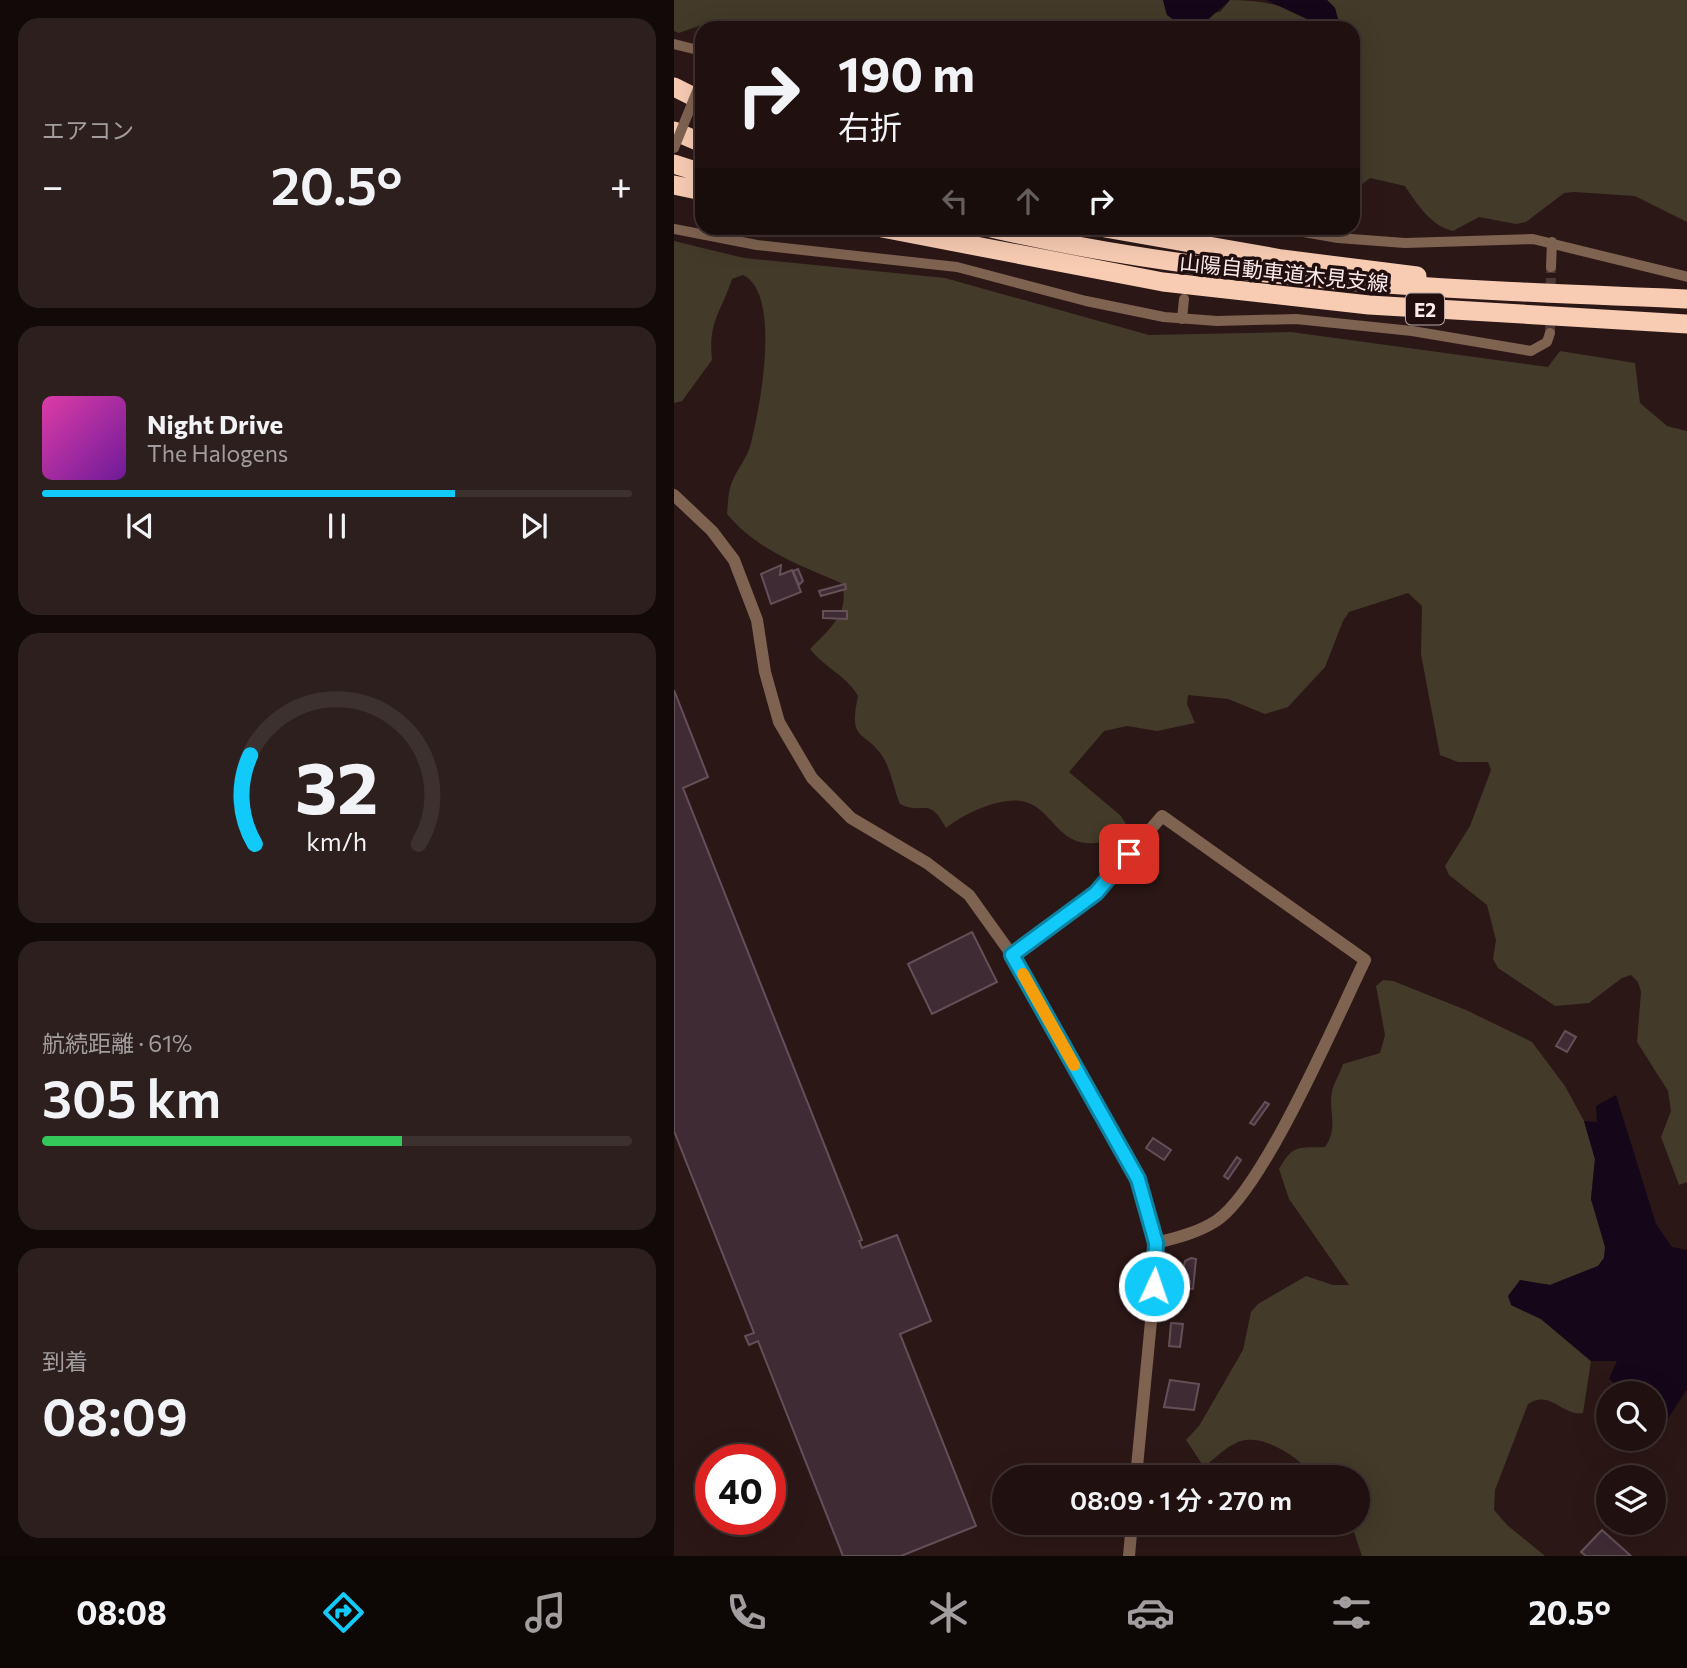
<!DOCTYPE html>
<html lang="ja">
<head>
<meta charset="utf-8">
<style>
	body { margin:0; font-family:Commissioner,"Noto Sans JP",sans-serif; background:#2d1f1e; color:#f1f3f6; height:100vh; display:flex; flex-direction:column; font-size:26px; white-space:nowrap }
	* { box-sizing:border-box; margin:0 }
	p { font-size:23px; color:#a29d9f }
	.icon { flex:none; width:38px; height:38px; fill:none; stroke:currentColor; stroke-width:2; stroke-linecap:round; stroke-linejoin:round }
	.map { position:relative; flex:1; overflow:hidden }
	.drawer { display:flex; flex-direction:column; gap:18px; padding:18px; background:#120909; width:674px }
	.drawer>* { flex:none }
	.hud { position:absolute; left:21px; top:21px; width:665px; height:214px; border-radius:21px; box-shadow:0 7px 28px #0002,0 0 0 2px #3d3130; background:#201110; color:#f1f3f6; overflow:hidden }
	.controls { position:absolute; left:922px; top:1381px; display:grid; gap:14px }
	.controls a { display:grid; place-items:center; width:70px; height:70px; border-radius:50%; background:#201110; box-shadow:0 7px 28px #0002,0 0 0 2px #3d3130; font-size:35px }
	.speed { position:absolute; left:21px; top:1444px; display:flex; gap:14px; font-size:35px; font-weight:700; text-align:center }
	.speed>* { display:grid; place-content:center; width:91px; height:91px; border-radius:50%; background:#201110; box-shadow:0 7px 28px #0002,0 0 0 2px #3d3130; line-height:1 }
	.speed .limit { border:10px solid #d22; background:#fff; color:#111 }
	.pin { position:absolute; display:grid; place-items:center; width:60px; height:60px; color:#fff; margin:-30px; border-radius:14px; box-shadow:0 4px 10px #0006 }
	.me { position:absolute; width:77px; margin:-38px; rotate:3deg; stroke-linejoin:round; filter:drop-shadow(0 0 5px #0008) }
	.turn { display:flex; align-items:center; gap:24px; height:147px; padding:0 28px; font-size:32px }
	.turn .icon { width:91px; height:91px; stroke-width:2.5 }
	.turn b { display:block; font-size:49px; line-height:60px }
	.lanes { display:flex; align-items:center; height:66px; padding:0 28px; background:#0003; justify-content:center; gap:35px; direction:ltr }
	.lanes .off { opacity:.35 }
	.big { font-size:52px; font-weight:600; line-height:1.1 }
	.drawer .tile { flex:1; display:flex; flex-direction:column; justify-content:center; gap:10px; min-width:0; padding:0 24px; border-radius:21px; background:#2d1f1e }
	.drawer .dial { align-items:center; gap:0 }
	.dial svg { height:182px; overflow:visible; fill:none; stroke:#3d3130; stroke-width:7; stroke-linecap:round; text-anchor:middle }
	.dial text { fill:#f1f3f6; stroke:none }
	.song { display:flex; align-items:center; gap:21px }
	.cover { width:84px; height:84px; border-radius:10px; background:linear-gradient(135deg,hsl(320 70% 55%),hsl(280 70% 35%)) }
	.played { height:7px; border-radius:4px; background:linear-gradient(90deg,#11cafa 70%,#3d3130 70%) }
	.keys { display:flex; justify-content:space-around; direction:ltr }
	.heat { display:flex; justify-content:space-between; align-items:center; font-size:38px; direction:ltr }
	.charge { height:10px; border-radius:5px; background:linear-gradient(90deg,#34c759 61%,#3d3130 0) }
	.trip { position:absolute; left:318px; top:1465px; width:378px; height:70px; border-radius:35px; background:#201110; box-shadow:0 7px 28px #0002,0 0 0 2px #3d3130; font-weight:600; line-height:70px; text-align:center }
	.dock { display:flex; height:112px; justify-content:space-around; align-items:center; background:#0d0706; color:#a29d9f }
	.dock .icon { width:49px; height:49px }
	.dock .current { color:#11cafa }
	.dock b { font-size:32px; color:#f1f3f6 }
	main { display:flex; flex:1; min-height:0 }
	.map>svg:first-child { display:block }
	.green { fill:#433a29 }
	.water { fill:#150719 }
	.building { fill:#3f2b34; stroke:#654f59; stroke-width:2 }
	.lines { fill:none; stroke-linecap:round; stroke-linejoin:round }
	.minor-tunnel { stroke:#4a3736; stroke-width:10; stroke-dasharray:10 5; stroke-linecap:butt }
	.minor { stroke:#7f6351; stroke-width:10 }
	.tertiary { stroke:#7f6351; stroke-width:12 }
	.motorway { stroke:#f8ccb3; stroke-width:19 }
	.minor-bridge { stroke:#7f6351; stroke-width:10 }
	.route-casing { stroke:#0b83a2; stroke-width:18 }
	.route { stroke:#11cafa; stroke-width:12 }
	.slow { stroke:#f59e0b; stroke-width:12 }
	.labels { text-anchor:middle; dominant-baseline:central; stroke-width:7; stroke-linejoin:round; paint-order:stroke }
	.shield { fill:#210e0e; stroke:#b9a9a8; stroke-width:2 }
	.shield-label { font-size:19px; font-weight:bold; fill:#faebea }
	.street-label { font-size:21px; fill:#faebea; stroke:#210e0e }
</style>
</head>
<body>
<main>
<section class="drawer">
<div class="tile"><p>エアコン</p>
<div class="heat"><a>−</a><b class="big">20.5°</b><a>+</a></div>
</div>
<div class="tile">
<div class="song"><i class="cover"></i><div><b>Night Drive</b><p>The Halogens</p></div></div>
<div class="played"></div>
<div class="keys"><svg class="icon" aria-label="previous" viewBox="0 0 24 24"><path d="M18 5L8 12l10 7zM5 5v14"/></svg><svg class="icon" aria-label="pause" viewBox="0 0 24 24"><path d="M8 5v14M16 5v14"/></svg><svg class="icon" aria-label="next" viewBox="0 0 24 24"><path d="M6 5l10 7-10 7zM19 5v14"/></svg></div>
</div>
<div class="tile dial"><svg viewBox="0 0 100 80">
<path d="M14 69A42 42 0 1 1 86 69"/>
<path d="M14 69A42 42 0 0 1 12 30" stroke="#11cafa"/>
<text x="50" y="56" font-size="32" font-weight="700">32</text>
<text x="50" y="72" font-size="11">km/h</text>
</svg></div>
<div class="tile"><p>航続距離 · 61%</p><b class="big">305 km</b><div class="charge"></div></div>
<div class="tile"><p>到着</p><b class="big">08:09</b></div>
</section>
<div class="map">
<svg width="1014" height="1556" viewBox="0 0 1014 1556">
	<rect width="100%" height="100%" fill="#2b1716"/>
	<path class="green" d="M0,0h489l4,15 53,-3 10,-12c32,0 63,5 89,28h-569l-43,-5 -28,10 -5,-2z
		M653,0h360v222l-52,-26 -61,-4 -10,1 -38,29 -10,2 -37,-7 -26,14c-22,-5 -36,-27 -48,-45l-35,-8 -17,13v-163h-14l-4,-20z
		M0,241l70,17 201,20 204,57 142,-3 257,35 12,-16 75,12 5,40 27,23 20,5v751l-8,3 -18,-48 10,-26 -3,-20 -31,-49 4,-50 -3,-10 -7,-7 -9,3 -33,25 -34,3 -57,-38 -5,-9 3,-19 -9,-35 -38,-30 -4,-9 25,-40 21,-56 -3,-8h-30l-18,-7 -19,-101 1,-48 -14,-13 -59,19 -6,9 -18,46 -37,40 -23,7 -37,-15 -40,-4 -1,9 8,19 -38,8 -30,-5 -23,5 -35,41 52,44 5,8c-7,17 -35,24 -52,16 -21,-10 -28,-34 -52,-39 -23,-4 -59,13 -76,27 -18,-33 -21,-12 -46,-24 -6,-14 -9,-34 -17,-47 -19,-29 -35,-13 -25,-61 -10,-19 -34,-29 -48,-47 18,-18 42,-38 31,-66 -42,-18 -84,-33 -114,-69 1,-10 1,-23 5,-32 5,-13 16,-25 19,-39 9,-35 31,-150 -8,-168l-11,4c-11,34 -24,42 -20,81l-30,41 -8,2z
		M709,980l10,1 73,29 66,32 33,44 19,35 11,38 -4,40 15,48 -2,11 -6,8 -48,19 -30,-5 -9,25 30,14 50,42 -8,52c-21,3 -33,-24 -55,-9l-33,86 -1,20 13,15 38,31h-183l-11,-33 7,-1v-45h-43c-14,-17 -44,-39 -68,-37 -16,1 -31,18 -43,27l-18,-27 13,-14 44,-76 8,-38 7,-8 48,-28 27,9h16l-60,-86 -10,-30c14,-25 19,-21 46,-22 14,-19 3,-35 7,-56 2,-8 8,-18 11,-27l37,-11 5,-18 -9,-49z"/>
	<path class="water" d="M489,0h67l-27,24 -20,3 -16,-12z
		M592,0h61l8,8 5,18 -21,2 -8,-7z
		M942,1095l40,129 16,23 15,3v139l-23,36 -10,-8v-24h-28l-17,-14 8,-18h-26l-50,-42 -30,-14 -3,-9 12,-16 30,5 48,-19 6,-8 1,-11 -14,-48 4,-40 -11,-38 13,1 -1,-16z"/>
	<path class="building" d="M107,565l-1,10 12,-5 9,22 -30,12 -10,-30z
		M124,569l5,12 -4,4 -6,-14z
		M171,584l1,5 -25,7 -2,-5z
		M149,611h24v8l-24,-1z
		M0,690l34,87 -25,11 179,452 -3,1 3,7 35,-13 34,86 -31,13 76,192 -75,30h-58l-85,-215 -9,4 -4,-9 9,-3 -80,-202z
		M298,932l25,50 -65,32 -24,-50z
		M891,1031l11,6 -9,15 -11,-6z
		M591,1102l4,2 -15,21 -4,-2z
		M479,1138l18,12 -7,10 -18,-12z
		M563,1157l4,3 -13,19 -4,-3z
		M517,1258l5,1 -3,30 -14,-1 6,-27z
		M497,1323l12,1 -3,23 -11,-1z
		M496,1380l29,4 -5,26 -30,-3z
		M928,1530l29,26h-45l-5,-4z"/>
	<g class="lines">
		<path class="minor-tunnel" d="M512,289l9,-61
			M876,333l1,-66"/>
		<path class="minor" d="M0,44l28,7
			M607,228l57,10 67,5 128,-4 155,38
			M0,229l83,16 200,22 129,34 78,16 53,4 79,-2 116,12 119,20 16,-9 3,-9
			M877,267l1,-25
			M508,319l2,-20"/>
		<path class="tertiary" d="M0,495l38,36 22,29 23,60 8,52 14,50 33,56 39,40 76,45 42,32 43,60 126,224 19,80 -21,218
			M338,955l84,-62 66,-77 203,144c-28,57 -102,231 -149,261 -19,12 -40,17 -60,22
			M455,1556l3,-34"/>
		<path class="motorway" d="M0,87l28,14
			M0,131l28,12
			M0,164l28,9
			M0,185l28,6
			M208,228l281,54 206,23 319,19
			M317,228c228,53 464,62 697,71
			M431,228l177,31 135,17"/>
		<path class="minor-bridge" d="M0,148l28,-69"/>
	</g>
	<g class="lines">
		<g class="route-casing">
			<path id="route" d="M455,854l-33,39 -84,62 126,224 18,64 -2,43"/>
		</g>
		<use href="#route" class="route"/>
		<path class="slow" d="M349,974l51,91"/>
	</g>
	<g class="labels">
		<rect class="shield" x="732" y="293.5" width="38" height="31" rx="5"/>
		<g class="shield-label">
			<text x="751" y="309">E2</text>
		</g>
		<g class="street-label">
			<text transform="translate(610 272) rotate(6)">山陽自動車道木見支線</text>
		</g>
	</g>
</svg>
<div class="controls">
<a><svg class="icon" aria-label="search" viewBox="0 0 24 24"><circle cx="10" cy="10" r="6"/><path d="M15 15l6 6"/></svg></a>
<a><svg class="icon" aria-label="layers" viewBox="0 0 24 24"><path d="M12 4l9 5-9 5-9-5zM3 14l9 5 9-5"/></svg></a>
</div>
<div class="speed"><div class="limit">40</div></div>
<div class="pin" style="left:455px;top:854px;background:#d93025"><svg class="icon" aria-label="arrive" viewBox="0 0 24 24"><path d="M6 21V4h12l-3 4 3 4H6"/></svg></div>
<svg class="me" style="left:480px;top:1286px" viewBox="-20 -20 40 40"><circle r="17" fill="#11cafa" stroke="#fff" stroke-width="3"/><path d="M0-11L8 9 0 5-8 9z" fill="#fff"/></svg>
<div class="trip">08:09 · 1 分 · 270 m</div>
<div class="hud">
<div class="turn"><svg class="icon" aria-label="right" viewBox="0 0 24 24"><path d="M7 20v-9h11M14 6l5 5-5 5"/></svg><div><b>190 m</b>右折</div></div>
<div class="lanes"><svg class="icon off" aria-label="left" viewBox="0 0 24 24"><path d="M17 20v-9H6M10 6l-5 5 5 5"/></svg><svg class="icon off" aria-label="ahead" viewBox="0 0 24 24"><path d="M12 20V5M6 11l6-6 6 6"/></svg><svg class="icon" aria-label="right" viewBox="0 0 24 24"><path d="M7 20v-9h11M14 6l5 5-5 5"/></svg></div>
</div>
</div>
</main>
<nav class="dock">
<b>08:08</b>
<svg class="icon current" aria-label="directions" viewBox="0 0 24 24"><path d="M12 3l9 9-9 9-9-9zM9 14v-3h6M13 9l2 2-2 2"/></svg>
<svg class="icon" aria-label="music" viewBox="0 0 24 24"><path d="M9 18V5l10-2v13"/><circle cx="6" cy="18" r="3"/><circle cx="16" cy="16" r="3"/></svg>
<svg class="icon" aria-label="phone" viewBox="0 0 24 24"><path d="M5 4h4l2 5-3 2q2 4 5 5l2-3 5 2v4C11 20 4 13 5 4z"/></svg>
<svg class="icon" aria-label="climate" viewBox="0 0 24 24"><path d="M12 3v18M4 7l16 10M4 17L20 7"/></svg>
<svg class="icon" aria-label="car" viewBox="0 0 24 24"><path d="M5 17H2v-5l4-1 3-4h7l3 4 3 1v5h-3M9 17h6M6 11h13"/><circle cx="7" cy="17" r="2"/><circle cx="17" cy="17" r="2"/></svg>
<svg class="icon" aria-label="filters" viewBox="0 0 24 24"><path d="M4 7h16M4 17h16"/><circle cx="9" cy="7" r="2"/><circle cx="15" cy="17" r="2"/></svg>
<b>20.5°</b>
</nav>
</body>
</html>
